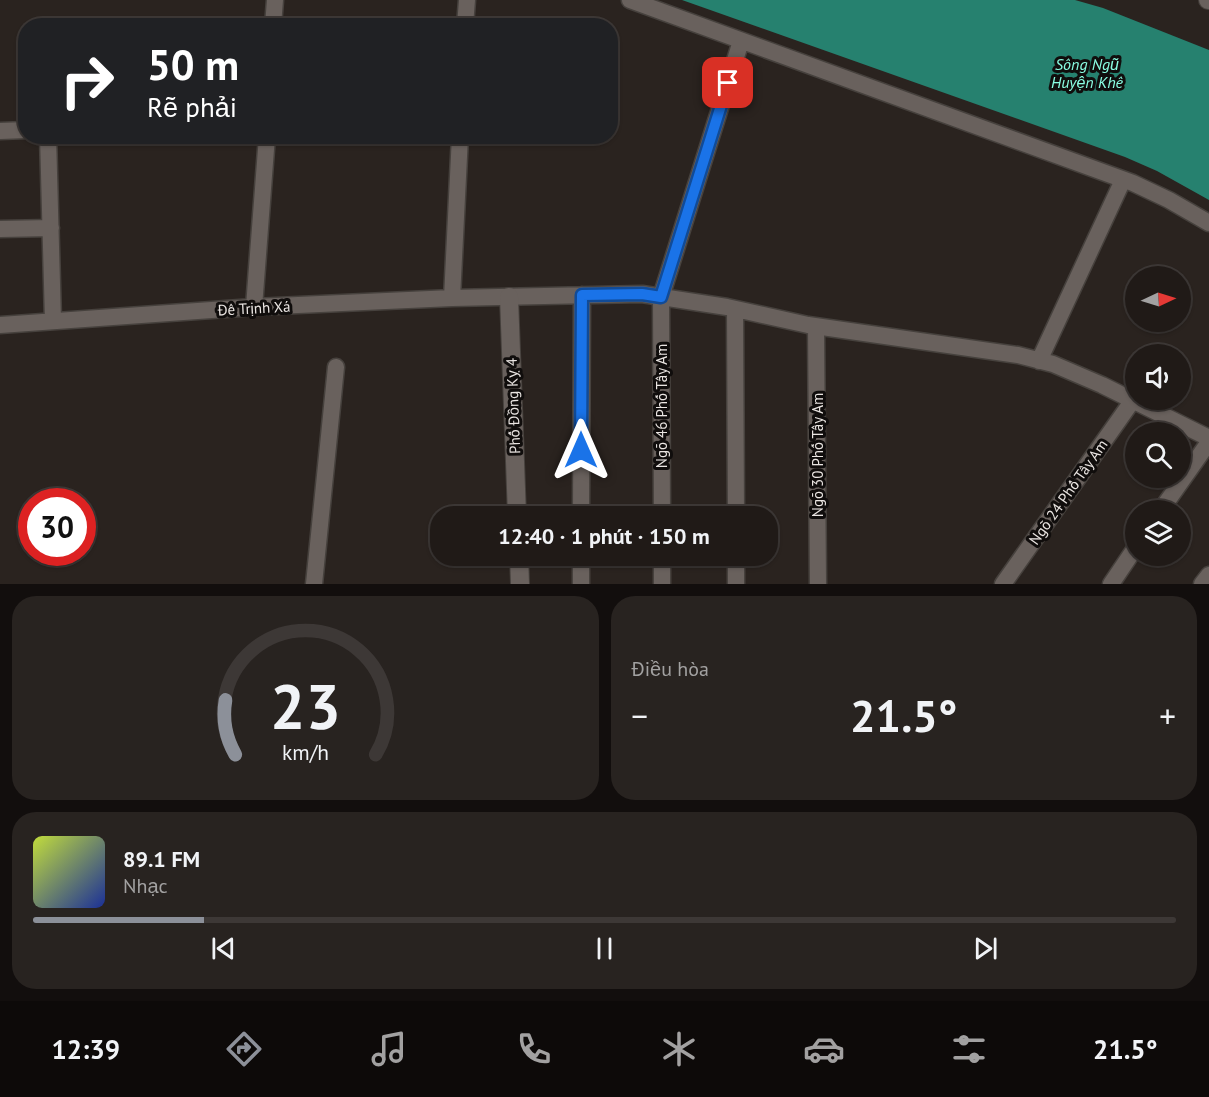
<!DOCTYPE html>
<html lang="vi">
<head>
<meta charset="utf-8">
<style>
	body { margin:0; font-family:"PT Sans",sans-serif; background:#282320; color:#f1f3f6; height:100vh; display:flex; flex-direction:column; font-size:22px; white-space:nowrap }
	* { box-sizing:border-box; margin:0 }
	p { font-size:20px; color:#a2a1a1 }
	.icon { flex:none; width:33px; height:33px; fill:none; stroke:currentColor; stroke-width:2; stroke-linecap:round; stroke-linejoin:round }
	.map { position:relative; height:584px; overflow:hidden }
	.panel { display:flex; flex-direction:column; gap:12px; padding:12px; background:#120e0d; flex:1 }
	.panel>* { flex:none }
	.guide { position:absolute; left:18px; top:18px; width:600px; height:126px; border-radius:24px; box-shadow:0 2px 4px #0004,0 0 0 2px #3d3836; background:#202124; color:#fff; overflow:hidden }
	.needle { width:39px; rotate:86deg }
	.fabs { position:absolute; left:1125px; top:266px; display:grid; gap:12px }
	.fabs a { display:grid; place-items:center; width:66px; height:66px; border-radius:50%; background:#201a17; box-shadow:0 2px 4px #0004,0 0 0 2px #3d3836; font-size:30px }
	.speed { position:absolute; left:18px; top:488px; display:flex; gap:12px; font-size:30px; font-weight:700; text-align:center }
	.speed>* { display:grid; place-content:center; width:78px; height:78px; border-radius:50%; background:#201a17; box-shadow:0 2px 4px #0004,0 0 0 2px #3d3836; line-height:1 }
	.speed .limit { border:9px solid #d22; background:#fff; color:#111 }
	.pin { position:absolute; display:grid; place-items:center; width:51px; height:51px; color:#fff; margin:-26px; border-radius:12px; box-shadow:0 3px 9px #0006 }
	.me { position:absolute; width:66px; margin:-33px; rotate:0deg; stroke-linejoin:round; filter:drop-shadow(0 0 4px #0008) }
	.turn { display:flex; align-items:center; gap:21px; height:126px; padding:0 30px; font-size:27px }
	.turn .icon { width:78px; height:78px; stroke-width:2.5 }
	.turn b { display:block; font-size:42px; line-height:51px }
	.big { font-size:45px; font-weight:600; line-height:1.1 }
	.panel .card { flex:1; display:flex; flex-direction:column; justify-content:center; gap:9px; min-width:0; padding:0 21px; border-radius:24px; background:#282320 }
	.panel .dial { align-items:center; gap:0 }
	.dial svg { height:156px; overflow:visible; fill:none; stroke:#3d3836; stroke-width:7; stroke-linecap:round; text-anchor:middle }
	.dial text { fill:#f1f3f6; stroke:none }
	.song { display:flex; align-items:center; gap:18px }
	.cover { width:72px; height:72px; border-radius:9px; background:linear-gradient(135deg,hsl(70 70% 55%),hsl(230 70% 35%)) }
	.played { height:6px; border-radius:3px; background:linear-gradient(90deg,#8c9099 15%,#3d3836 15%) }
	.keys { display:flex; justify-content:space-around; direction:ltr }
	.heat { display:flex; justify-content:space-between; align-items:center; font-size:33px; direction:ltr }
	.panel .tiles { flex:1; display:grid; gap:12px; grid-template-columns:1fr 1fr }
	.card:last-child { grid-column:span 2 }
	.trip { position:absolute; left:430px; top:506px; width:348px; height:60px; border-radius:24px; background:#201a17; box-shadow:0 2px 4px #0004,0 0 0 2px #3d3836; font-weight:600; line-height:60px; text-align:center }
	.dock { display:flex; height:96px; justify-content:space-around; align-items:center; background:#0d0a09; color:#a2a1a1 }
	.dock .icon { width:42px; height:42px }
	.dock .on { color:#8c9099 }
	.dock b { font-size:27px; color:#f1f3f6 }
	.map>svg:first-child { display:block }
	.water { fill:#26816f }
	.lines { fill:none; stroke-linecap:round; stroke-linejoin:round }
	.street-casing { stroke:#46413d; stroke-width:19 }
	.secondary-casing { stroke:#46413d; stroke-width:20 }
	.street { stroke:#69615d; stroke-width:16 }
	.secondary { stroke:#69615d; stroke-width:18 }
	.route-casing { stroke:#114b97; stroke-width:15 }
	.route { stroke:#1a73e8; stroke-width:10 }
	.labels { text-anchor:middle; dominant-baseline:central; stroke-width:6; stroke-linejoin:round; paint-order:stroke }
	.street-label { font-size:15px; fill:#eae5e2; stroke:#100d0c }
	.water-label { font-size:16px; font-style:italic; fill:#8afde2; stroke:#100d0c }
</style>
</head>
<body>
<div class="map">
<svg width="1209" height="584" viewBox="0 0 1209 584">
	<rect width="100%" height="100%" fill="#2a231f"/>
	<path class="water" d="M682,0h393l28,8 106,42v150l-52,-29 -32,-14z"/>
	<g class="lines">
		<g class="street-casing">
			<path id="street" d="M630,0l503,183 36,17 40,23
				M273,26l2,-26
				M465,26l2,-26
				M0,131l26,-1
				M48,136l5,185
				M0,229l51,-1
				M452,298l8,-162
				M254,307l13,-171
				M735,309l1,207
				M0,325l254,-18 198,-9 190,-4 85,13 81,18 210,30 35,9 49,21 107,53
				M816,326l2,258
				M1039,361l84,-181
				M1161,510l48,-68
				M581,516l1,-221
				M662,516l-1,-219 80,-256
				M662,555v29
				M736,555v29
				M314,584l22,-217
				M581,584v-29
				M1003,584l130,-184
				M1111,584l25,-37
				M1202,584l7,-9"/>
		</g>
		<g class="secondary-casing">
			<path id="secondary" d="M1208,0h1
				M509,297l8,219
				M519,555l1,29"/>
		</g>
		<use href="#street" class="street"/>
		<use href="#secondary" class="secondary"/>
	</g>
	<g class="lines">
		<g class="route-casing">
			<path id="route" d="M581,450l1,-155 60,-1 19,3 67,-214"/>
		</g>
		<use href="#route" class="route"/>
	</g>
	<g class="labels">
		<g class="street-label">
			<text transform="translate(254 308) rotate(-3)">Đê Trịnh Xá</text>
			<text transform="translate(513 406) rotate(-92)">Phố Đồng Kỵ 4</text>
			<text transform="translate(661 406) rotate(-90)">Ngõ 46 Phố Tây Am</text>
			<text transform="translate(817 455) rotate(-90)">Ngõ 30 Phố Tây Am</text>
			<text transform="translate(1068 492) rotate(-55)">Ngõ 24 Phố Tây Am</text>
		</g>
		<g class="water-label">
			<text x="1087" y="64">Sông Ngũ<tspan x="1087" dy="18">Huyện Khê</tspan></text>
		</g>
	</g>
</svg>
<div class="fabs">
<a><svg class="needle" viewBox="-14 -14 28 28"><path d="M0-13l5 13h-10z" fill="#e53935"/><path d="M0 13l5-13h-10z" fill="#a2a1a1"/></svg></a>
<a><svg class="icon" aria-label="sound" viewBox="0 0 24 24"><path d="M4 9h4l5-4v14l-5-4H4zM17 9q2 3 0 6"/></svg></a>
<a><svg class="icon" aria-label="search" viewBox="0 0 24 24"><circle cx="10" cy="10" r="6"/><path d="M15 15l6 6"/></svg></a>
<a><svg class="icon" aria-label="layers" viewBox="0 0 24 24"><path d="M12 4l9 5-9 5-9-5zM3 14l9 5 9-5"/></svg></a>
</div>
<div class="speed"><div class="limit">30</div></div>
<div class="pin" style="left:728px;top:83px;background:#d93025"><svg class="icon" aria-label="arrive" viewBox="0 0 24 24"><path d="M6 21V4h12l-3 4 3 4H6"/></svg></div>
<svg class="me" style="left:581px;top:450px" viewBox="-20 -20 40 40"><path d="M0-17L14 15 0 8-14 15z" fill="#1a73e8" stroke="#fff" stroke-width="4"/></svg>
<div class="trip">12:40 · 1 phút · 150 m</div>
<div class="guide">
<div class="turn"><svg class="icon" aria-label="right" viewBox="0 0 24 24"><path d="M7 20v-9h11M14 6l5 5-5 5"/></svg><div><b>50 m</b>Rẽ phải</div></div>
</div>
</div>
<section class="panel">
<div class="tiles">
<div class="card dial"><svg viewBox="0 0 100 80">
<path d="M14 69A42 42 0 1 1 86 69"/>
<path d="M14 69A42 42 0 0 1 9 41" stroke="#8c9099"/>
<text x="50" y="56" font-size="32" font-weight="700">23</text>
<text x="50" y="72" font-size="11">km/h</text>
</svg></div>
<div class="card"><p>Điều hòa</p>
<div class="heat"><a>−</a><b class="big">21.5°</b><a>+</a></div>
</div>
<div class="card">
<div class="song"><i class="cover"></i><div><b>89.1 FM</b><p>Nhạc</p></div></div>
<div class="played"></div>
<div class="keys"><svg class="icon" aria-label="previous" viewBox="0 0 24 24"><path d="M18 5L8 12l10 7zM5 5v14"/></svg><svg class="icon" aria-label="pause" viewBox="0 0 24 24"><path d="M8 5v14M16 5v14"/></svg><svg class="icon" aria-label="next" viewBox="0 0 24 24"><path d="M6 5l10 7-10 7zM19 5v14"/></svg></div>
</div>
</div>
</section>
<nav class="dock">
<b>12:39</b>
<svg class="icon on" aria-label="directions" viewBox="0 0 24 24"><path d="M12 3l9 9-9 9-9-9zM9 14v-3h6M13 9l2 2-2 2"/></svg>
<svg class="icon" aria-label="music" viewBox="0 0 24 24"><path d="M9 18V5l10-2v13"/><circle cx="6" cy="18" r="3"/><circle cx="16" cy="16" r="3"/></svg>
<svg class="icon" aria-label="phone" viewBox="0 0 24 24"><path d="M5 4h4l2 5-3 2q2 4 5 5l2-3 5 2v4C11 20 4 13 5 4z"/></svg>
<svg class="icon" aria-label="climate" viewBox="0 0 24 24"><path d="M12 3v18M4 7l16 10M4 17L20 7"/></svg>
<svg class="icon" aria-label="car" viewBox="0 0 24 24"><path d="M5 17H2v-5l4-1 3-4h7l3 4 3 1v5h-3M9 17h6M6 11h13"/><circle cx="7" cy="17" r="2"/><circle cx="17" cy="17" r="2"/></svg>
<svg class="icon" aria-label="filters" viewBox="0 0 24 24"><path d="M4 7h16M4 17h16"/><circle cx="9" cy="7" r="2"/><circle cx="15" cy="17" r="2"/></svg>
<b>21.5°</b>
</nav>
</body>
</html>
